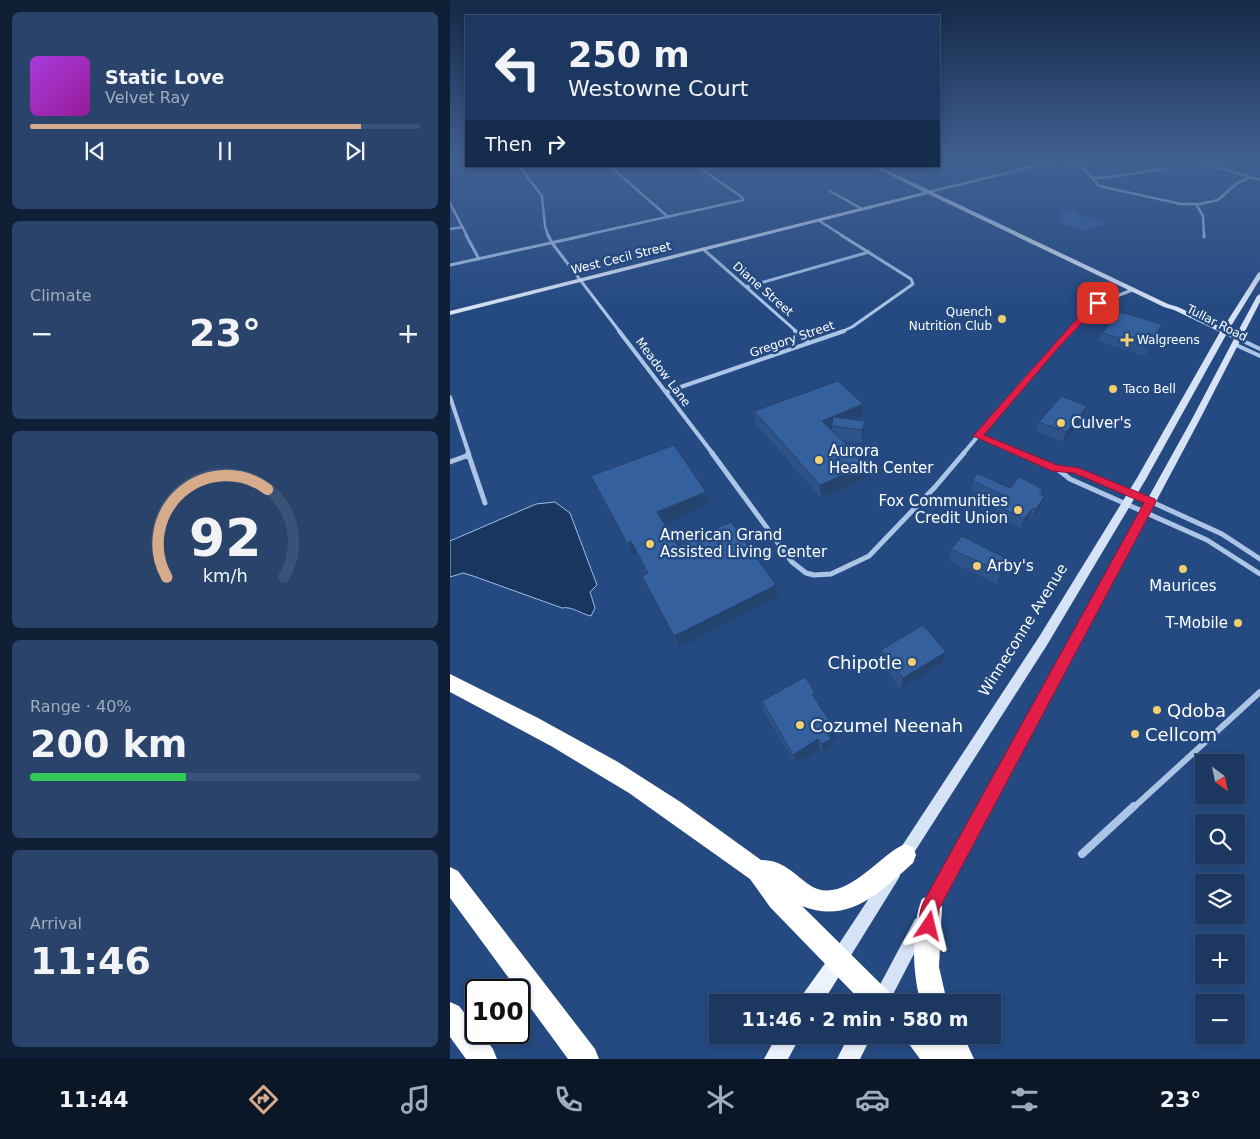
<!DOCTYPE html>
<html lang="en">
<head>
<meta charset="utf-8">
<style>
	body { margin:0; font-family:"DejaVu Sans",sans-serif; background:#29436a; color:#f1f3f6; height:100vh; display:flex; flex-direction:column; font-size:19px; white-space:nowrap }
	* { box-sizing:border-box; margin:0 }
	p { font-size:16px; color:#a0acbd }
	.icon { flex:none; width:28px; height:28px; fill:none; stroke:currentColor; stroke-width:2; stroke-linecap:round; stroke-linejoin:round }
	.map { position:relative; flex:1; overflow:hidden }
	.sheet { display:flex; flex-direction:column; gap:12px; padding:12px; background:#0f1f35; width:450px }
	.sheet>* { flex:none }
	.banner { position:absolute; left:15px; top:15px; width:475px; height:152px; border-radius:0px; box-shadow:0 2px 8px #0003,0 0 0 1px #3a5276; background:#1c3861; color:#f1f3f6; overflow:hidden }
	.needle { width:32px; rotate:147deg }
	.fabs { position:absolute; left:745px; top:754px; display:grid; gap:10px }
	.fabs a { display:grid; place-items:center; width:50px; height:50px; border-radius:0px; background:#1c3861; box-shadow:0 2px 8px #0003,0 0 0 1px #3a5276; font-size:25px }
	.speed { position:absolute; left:15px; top:979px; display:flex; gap:10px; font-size:25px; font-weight:700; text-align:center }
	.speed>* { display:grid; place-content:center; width:65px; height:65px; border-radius:50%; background:#1c3861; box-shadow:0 2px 8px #0003,0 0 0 1px #3a5276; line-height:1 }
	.speed .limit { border:2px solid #111; border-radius:8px; background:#fff; color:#111 }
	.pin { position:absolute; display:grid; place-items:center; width:42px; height:42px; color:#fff; margin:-21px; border-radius:10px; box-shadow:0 2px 8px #0006 }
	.me { position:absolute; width:55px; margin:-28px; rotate:10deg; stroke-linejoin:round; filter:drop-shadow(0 0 4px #0008) }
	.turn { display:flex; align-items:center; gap:18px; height:105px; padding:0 20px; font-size:22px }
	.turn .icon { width:65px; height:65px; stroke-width:2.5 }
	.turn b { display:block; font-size:35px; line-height:42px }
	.then { display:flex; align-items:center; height:48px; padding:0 20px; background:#0003; gap:10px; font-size:19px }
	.big { font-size:38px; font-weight:700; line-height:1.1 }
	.sheet .tile { flex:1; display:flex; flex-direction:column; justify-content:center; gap:8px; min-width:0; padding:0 18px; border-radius:8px; background:#29436a }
	.sheet .dial { align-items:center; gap:0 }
	.dial svg { height:130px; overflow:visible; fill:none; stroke:#3a5276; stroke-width:7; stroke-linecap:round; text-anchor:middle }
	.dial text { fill:#f1f3f6; stroke:none }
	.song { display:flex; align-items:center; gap:15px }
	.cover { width:60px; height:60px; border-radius:8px; background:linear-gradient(135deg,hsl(280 70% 55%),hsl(300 70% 35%)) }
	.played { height:5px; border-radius:2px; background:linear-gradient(90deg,#d6ab8b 85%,#3a5276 85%) }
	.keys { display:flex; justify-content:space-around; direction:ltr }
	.heat { display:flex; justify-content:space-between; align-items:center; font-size:28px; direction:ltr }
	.charge { height:8px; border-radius:4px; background:linear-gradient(90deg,#34c759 40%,#3a5276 0) }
	.trip { position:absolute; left:259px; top:994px; width:292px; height:50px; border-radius:0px; background:#1c3861; box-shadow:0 2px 8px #0003,0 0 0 1px #3a5276; font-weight:700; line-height:50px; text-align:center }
	.tab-bar { display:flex; height:80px; justify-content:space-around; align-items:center; background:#0b1627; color:#a0acbd }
	.tab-bar .icon { width:35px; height:35px }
	.tab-bar .selected { color:#d6ab8b }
	.tab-bar b { font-size:22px; color:#f1f3f6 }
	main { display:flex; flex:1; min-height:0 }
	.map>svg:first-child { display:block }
	.green { fill:#2f5b99 }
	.water { fill:#193661; stroke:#a0bfe7 }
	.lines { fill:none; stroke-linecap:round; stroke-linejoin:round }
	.street-far5 { stroke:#acc5e7; stroke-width:2.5 }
	.street-far4 { stroke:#acc5e7; stroke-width:3 }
	.street-far3 { stroke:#acc5e7; stroke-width:4 }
	.street-far2 { stroke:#acc5e7; stroke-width:5 }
	.street-far1 { stroke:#acc5e7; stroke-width:6 }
	.street { stroke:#acc5e7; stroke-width:8 }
	.secondary { fill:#d6e3f6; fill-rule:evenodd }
	.primary { fill:#edf3fd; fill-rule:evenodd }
	.highway { fill:#fff; fill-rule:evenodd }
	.wall { fill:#2e5388 }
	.shaded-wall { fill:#25436f }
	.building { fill:#35609e; stroke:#25436f }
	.route { fill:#e11d48; stroke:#92132f }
	.poi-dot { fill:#f1cf70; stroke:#254a81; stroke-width:2 }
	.labels { text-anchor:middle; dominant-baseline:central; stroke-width:5; stroke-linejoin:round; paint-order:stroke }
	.far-street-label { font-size:12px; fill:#fff; stroke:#254a81 }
	.far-poi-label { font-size:12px; fill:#fff; stroke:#254a81; text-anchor:start }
	.poi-label { font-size:15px; fill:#fff; stroke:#254a81; text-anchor:start }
	.street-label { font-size:15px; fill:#fff; stroke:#254a81 }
	.near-poi-label { font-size:18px; fill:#fff; stroke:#254a81; text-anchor:start }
</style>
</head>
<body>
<main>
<section class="sheet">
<div class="tile">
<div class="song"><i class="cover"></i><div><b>Static Love</b><p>Velvet Ray</p></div></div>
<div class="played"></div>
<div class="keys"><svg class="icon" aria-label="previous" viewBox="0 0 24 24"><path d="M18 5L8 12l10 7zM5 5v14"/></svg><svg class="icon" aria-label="pause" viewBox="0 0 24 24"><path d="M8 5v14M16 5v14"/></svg><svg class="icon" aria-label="next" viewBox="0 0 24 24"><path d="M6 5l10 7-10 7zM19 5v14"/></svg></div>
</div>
<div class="tile"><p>Climate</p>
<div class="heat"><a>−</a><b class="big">23°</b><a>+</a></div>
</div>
<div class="tile dial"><svg viewBox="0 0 100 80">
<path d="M14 69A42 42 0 1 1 86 69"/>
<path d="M14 69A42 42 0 0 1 76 15" stroke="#d6ab8b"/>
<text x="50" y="56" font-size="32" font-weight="700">92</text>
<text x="50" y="72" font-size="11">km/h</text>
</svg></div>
<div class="tile"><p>Range · 40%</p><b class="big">200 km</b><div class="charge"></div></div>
<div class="tile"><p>Arrival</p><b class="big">11:46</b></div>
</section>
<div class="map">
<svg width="810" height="1059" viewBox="0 0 810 1059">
	<rect width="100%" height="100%" fill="#254a81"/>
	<path class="green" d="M621,209l7,5 29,10 -21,7 -28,-8 4,-7 -4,-3z"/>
	<path class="water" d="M105,502l15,11 27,72 -7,7 5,16 -4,8c-10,-2 -19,-10 -29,-8l-89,-32 -10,-3 -13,4v-36l86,-37z"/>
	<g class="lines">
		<path class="street-far5" d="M615,160l17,7 17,19 82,18h19l18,-4 19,-17 14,-6
			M744,160l66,20
			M69,166l23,30 3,30 3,10
			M160,166l58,51
			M253,170l21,-4
			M642,178c25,0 48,-7 73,-9
			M380,191l32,18
			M479,192l130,-32
			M0,203l17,33
			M746,204l7,12 1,20
			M368,220l25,16
			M0,229l13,-2
			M131,236l162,-36 -1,-3 -45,-31"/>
		<path class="street-far4" d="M16,235l13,24
			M98,235l4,8 68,89
			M754,235v2
			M253,249l94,83
			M0,265l137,-30
			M296,287l123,-35
			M391,332l11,-5 61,-43 -2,-5 -70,-44
			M618,332l24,-26 40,-16"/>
		<path class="street-far3" d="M169,331l94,123
			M345,331l14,12
			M787,338l23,11
			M784,344l26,12
			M216,392l178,-61
			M0,397l19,57
			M528,436l44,18
			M513,454l60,-72 47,-51"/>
		<path class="street-far2" d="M18,453l17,50
			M262,453l80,109 14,11 8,2 17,-1 38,-18 66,-69 29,-34
			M569,453l37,15 14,11 137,61 53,34
			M0,462l19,-7
			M606,468l20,2 56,23 90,41 38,25"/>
		<path class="street-far1" d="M683,808l127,-116"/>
		<path class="street" d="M632,854l52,-48"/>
		<path class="secondary" d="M422,166h6l290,138 10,3 45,21 35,-55 2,-1v7l-32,52 8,4 21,-39 3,-2v8l-60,117 -265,497 -6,2 -6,-2 -2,-6 2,-6 269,-485 42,-80 -8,-4 -80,144 -99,166 -139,217 -5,3 -5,-3 -3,-5 3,-5 141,-215 98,-159 83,-146 -46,-22 -10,-3 -236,-113 -478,121v-4l474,-119z
			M442,868l5,3 3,5 -3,5 -52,84 -6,2 -6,-2 -2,-6 2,-6 54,-82z
			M471,917l6,2 2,6 -40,77h-16l-1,-2 3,-6 40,-75z"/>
		<path class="primary" d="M388,952l7,3 3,7 -25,40h-23l3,-8 28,-39z
			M327,1035h24l-13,24h-24z
			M399,1035h23l-12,24h-23z"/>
		<path class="highway" d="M0,674l88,44 80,44 64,41 79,57c21,0 31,12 47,24 34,25 70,-29 97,-40l8,3 3,8 -3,8c-33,29 -64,62 -111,43l88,87 4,9h-32l-92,-95 -20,-28 -121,-86 -78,-47 -101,-54z
			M0,867l8,4 137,178 4,10h-31l-118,-161z
			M480,895l8,4 4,8 -3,60 8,35h-26c-9,-26 -10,-77 1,-103z
			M0,1002l9,4 17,22v4h4l13,17 4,10h-31l-16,-22z
			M455,1035h58l11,24h-54l-11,-15z"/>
	</g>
	<path class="wall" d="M652,333h56l-13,23 -46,-15z
		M637,406l-3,9 -4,5 -1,5 -16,17 -27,-11 3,-9z
		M304,411l109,5 -9,4 11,1 -1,12 -2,10 -21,-3 25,38 -45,20 -65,-74z
		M141,476l119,28 -46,20 14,22 98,39 2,12 -99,51 -31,-60 -6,-12 5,-3 -10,-20 -5,2 -35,-67z
		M523,481l37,7 33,1 -2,6 4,1 -3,10 -10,12 -2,-1 -9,11 -23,-11 1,-1 -4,-2 3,-11 -27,-12z
		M501,549l55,23 -9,12 -48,-23z
		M431,650l65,2 -3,11 -42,26 -21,-28z
		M365,699l20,30 1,10 -5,3v6l-8,6 -3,-5 -25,15 -31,-52 -2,-11z"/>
	<path class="shaded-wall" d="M712,324l-4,9 -13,23 4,-9z
		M413,404v12l-25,11 -6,-1v3l-9,4 -1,-12z
		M637,406l-3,9 -4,5 -1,5 -16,17 3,-10z
		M415,421l-1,12 -2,10v-13z
		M417,465l-1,13 -45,20 -1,-13z
		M256,492l4,12 -48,21 -5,-13z
		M595,496l-3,10 -10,12 4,-9z
		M583,508l-3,9 -9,11 3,-9z
		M181,541l6,12 -5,2 -5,-12z
		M559,560l-3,12 -9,12 4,-12z
		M326,585l2,12 -99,51 -5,-12z
		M496,652l-3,11 -42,26 2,-11z
		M385,729l1,10 -5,3v6l-8,6 -1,-10 6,-10z
		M368,739l2,10 -25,15 -2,-9z"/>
	<path class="building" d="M670,312l42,12 -13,23 -47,-14z
		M388,381l25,23 -41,17 45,44 -47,20 -66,-74z
		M611,396l26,10 -7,9h2l-16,17 -27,-10z
		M383,417l32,4 -3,9 -30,-4z
		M224,445l32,47 -49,20 21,34 53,-24 45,63 -102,51 -32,-60 6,-3 -17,-32 -4,2 -36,-67z
		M527,473l33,15 9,-11 24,12 -4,5 6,2 -9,13 -3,-1 -9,11 -23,-11 1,-1 -5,-2 8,-9 -32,-15z
		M512,536l47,24 -8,12 -50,-23z
		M473,625l23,27 -43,26 -22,-28z
		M355,677l10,15 -3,2 23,35 -7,5 3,5 -9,5 -4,-5 -25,16 -31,-54z"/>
	<linearGradient id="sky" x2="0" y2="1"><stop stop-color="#142947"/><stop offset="0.52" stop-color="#406092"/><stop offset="1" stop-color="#406092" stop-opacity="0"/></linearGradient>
	<rect width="810" height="308" fill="url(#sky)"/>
	<path class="route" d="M645,301l6,2 -43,45 -74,87 73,30 22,3 76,31 1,3 -217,407 -1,17 -3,6 -6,3 -7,-3c-4,-9 -3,-21 2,-31l220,-398 -70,-30 -22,-2 -79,-35 117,-132z"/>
	<g class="poi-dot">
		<circle cx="552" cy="319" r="5"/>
		<path d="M674.5 332.5h5v5h5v5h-5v5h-5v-5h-5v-5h5z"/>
		<circle cx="663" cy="389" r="5"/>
		<circle cx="611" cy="423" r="5"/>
		<circle cx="369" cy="460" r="5"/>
		<circle cx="568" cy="510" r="5"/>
		<circle cx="200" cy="544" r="5"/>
		<circle cx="527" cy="566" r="5"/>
		<circle cx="733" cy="569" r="5"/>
		<circle cx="788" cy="623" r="5"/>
		<circle cx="462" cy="662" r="5"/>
		<circle cx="707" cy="710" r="5"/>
		<circle cx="350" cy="725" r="5"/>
		<circle cx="685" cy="734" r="5"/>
	</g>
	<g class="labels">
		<g class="far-street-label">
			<text transform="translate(171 258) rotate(-14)">West Cecil Street</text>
			<text transform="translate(313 289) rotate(41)">Diane Street</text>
			<text transform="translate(767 323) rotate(27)">Tullar Road</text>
			<text transform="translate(342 339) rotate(-19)">Gregory Street</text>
			<text transform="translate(213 372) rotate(53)">Meadow Lane</text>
		</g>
		<g class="far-poi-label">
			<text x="542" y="312" text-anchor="end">Quench<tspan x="542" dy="14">Nutrition Club</tspan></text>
			<text x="687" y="340">Walgreens</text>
			<text x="673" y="389">Taco Bell</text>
		</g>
		<g class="poi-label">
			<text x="621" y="423">Culver's</text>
			<text x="379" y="451">Aurora<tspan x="379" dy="17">Health Center</tspan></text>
			<text x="558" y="501" text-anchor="end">Fox Communities<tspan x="558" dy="17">Credit Union</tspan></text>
			<text x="210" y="535">American Grand<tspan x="210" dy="17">Assisted Living Center</tspan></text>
			<text x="537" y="566">Arby's</text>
			<text x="733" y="586" text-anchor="middle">Maurices</text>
			<text x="778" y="623" text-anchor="end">T-Mobile</text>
		</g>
		<g class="street-label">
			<text transform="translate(573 630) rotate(-58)">Winneconne Avenue</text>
		</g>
		<g class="near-poi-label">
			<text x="452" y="662" text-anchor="end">Chipotle</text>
			<text x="717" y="710">Qdoba</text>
			<text x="360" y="725">Cozumel Neenah</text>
			<text x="695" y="734">Cellcom</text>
		</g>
	</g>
</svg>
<div class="fabs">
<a><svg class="needle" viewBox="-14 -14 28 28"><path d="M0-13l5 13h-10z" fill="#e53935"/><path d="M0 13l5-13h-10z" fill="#a0acbd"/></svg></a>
<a><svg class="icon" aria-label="search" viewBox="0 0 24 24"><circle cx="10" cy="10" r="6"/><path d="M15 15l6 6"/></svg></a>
<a><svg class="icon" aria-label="layers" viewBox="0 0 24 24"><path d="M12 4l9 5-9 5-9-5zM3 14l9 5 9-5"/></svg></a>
<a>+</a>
<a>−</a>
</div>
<div class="speed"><div class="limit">100</div></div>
<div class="pin" style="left:648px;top:303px;background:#d93025"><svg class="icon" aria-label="arrive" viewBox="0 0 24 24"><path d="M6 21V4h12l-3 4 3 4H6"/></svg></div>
<svg class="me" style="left:479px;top:926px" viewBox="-20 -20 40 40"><path d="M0-17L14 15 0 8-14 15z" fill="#e11d48" stroke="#fff" stroke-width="4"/></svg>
<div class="trip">11:46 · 2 min · 580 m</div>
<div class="banner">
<div class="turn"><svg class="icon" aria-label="left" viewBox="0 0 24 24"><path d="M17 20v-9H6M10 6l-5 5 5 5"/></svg><div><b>250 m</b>Westowne Court</div></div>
<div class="then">Then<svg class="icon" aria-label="right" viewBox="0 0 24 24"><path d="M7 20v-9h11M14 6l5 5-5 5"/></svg></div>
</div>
</div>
</main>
<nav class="tab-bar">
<b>11:44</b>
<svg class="icon selected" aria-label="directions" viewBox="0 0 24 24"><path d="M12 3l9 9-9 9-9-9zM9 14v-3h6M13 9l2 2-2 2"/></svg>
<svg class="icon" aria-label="music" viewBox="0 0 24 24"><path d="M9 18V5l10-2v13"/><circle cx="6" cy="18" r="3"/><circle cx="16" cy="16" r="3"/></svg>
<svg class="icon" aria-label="phone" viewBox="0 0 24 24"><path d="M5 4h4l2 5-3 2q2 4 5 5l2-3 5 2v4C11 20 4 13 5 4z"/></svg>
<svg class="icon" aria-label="climate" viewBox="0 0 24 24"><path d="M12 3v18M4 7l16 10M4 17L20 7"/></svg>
<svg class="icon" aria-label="car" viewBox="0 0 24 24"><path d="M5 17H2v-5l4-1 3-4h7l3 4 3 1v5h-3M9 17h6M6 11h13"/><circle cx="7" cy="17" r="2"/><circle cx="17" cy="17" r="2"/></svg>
<svg class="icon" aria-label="filters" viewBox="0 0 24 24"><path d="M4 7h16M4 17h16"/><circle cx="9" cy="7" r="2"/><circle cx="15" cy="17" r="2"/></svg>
<b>23°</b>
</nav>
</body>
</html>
